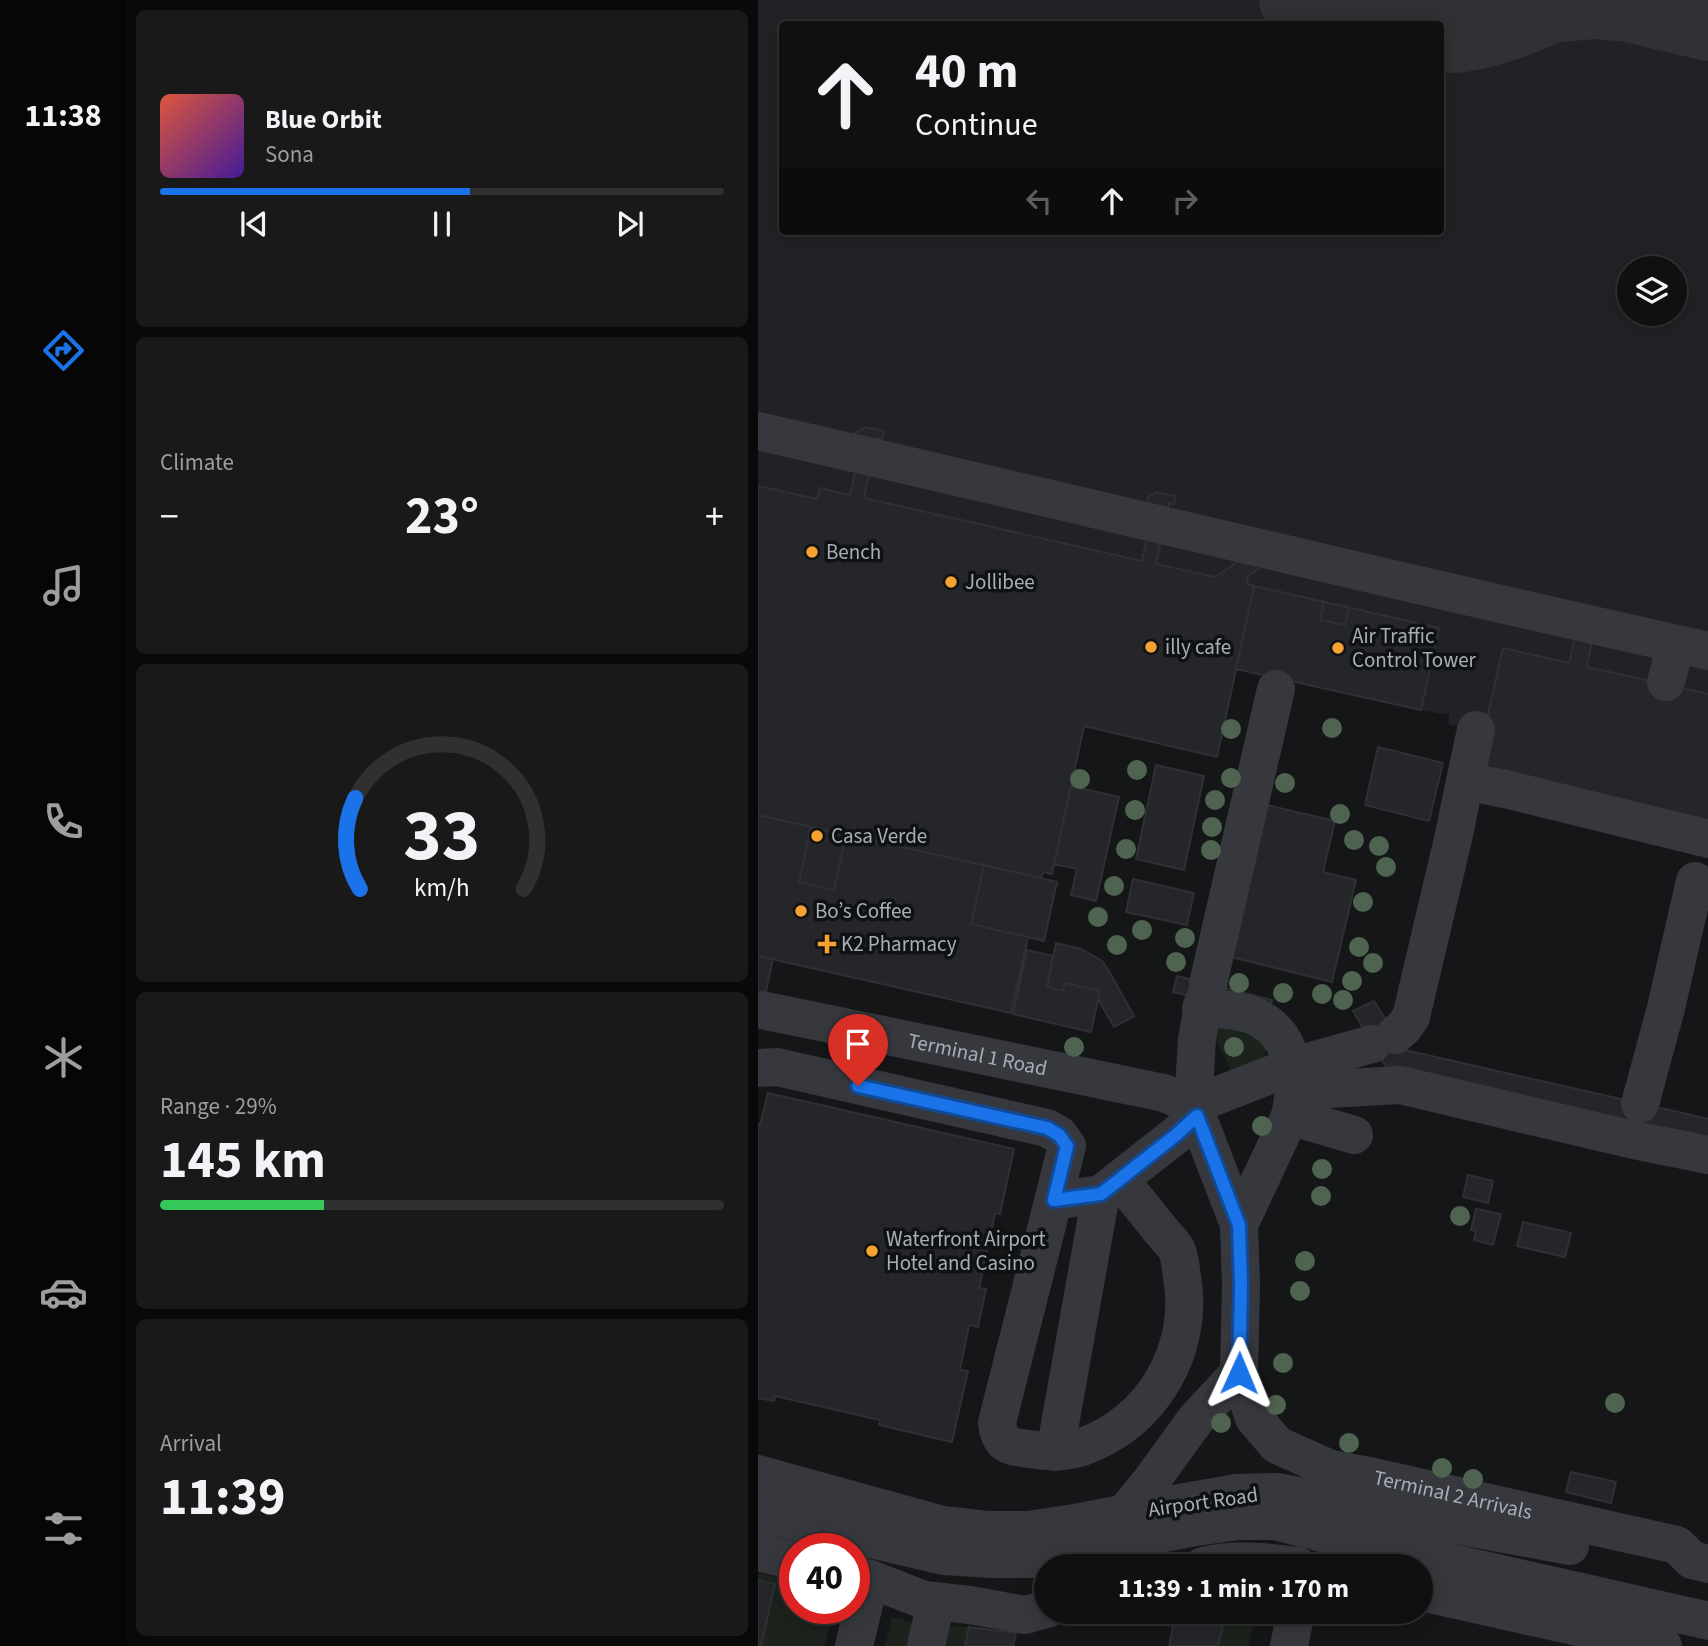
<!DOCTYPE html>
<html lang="en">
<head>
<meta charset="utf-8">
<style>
	body { margin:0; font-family:"Source Sans 3",sans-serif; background:#19191a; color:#f1f3f6; height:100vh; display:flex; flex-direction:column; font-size:26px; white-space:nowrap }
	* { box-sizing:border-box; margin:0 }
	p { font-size:23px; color:#9c9d9f }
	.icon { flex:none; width:38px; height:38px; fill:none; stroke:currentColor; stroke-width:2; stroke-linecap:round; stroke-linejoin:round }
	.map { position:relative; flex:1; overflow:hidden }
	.side { display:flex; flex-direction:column; gap:10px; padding:10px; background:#090909; width:632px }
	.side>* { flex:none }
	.banner { position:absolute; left:21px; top:21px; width:665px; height:214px; border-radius:7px; box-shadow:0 4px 18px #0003,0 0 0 2px #303031; background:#101011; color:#f1f3f6; overflow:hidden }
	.buttons { position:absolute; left:859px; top:256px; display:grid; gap:14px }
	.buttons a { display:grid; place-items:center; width:70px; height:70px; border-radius:50%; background:#101011; box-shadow:0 4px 18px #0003,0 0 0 2px #303031; font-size:35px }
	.speed { position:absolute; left:21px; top:1533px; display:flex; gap:14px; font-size:35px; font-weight:700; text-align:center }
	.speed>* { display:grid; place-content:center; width:91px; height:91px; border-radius:50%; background:#101011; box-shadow:0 4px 18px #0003,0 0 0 2px #303031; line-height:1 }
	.speed .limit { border:10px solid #d22; background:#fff; color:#111 }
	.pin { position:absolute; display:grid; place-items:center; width:60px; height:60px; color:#fff; margin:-72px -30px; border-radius:50% 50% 50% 0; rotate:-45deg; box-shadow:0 0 7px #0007 }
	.pin .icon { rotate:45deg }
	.me { position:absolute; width:77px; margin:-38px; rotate:1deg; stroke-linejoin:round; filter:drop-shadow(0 0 5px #0008) }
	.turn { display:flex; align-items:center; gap:24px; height:147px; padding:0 21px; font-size:32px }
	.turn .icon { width:91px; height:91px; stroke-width:2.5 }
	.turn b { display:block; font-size:49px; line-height:60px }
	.lanes { display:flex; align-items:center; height:66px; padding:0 21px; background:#0003; justify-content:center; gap:35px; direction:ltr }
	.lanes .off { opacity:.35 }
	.big { font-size:52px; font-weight:700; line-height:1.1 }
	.side .card { flex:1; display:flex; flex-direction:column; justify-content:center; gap:10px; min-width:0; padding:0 24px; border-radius:10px; background:#19191a }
	.side .dial { align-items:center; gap:0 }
	.dial svg { height:182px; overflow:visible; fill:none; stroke:#303031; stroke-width:7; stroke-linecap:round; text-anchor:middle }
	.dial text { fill:#f1f3f6; stroke:none }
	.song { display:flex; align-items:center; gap:21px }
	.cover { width:84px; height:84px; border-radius:10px; background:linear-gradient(135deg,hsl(10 70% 55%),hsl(260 70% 35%)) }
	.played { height:7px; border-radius:4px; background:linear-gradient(90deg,#1a73e8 55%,#303031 55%) }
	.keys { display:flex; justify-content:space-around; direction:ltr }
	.heat { display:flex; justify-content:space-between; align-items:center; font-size:38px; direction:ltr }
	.charge { height:10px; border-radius:5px; background:linear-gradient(90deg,#34c759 29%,#303031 0) }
	.trip { position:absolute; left:276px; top:1554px; width:399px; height:70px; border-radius:35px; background:#101011; box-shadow:0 4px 18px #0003,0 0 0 2px #303031; font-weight:700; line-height:70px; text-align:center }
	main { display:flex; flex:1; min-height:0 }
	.tabs { display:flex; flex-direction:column; width:126px; justify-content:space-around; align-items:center; background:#060607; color:#9c9d9f }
	.tabs .icon { width:49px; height:49px }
	.tabs .selected { color:#1a73e8 }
	.tabs b { font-size:32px; color:#f1f3f6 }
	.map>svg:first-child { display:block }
	.built { fill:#212225; fill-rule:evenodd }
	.green { fill:#1b231c }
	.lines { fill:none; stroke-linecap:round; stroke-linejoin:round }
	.taxiway { stroke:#2f3134; stroke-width:74 }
	.building { fill:#252629; stroke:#2f3034; stroke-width:2 }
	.minor { stroke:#36383d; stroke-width:38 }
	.minor-bridge { stroke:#36383d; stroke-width:38 }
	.tree { fill:#4f6450 }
	.route-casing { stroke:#114b97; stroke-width:18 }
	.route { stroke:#1a73e8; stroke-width:12 }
	.poi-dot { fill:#f5a230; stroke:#101112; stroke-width:2.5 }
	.labels { text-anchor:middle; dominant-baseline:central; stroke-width:7; stroke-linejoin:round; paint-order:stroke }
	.poi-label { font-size:21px; fill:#a7aeb8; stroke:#101112; text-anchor:start }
	.street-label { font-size:21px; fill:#a7aeb8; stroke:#101112 }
</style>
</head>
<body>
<main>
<nav class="tabs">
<b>11:38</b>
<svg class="icon selected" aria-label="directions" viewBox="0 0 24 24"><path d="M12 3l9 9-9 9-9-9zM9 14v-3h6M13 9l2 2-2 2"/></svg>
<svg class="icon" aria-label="music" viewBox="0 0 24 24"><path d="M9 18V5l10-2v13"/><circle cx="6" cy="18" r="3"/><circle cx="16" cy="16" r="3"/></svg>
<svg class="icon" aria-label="phone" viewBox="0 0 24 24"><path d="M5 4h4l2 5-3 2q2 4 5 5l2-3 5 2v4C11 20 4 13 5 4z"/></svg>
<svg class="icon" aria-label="climate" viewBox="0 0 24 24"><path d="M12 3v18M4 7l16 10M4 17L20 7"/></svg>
<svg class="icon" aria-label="car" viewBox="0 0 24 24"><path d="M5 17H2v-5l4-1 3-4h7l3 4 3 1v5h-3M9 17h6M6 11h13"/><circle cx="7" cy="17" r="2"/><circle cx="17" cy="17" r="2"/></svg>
<svg class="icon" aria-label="filters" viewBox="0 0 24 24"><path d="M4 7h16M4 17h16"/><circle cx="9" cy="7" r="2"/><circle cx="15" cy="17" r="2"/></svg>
</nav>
<section class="side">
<div class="card">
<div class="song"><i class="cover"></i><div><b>Blue Orbit</b><p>Sona</p></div></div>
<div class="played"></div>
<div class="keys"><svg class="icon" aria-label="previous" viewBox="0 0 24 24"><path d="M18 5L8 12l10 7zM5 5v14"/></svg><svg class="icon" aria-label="pause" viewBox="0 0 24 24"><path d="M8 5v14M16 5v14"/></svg><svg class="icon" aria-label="next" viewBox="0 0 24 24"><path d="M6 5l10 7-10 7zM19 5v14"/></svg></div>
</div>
<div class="card"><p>Climate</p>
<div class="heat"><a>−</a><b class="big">23°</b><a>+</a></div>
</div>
<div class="card dial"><svg viewBox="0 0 100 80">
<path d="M14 69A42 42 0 1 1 86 69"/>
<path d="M14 69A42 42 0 0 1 12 29" stroke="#1a73e8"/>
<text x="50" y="56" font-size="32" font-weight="700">33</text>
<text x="50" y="72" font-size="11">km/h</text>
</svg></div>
<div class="card"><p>Range · 29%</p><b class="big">145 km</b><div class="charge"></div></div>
<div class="card"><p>Arrival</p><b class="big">11:39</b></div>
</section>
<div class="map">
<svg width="951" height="1646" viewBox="0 0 951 1646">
	<rect width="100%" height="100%" fill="#151617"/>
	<path class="built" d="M0,0h950v820l-224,-88 -35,-8v-9l-28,-5 -184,-41 -20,88 -133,-30 -32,147 -9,-2 -1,6 15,4 -13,59 -16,-4 -17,76 -253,-57zM24,24h658v207h-658zM872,268h45v45h-45z"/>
	<path class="green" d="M471,1018l38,28 -3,12 -33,13 -17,-35 2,-11z
		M0,1573l37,8v27h38l-8,38h-67z
		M468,1612h30l-8,34h-30z
		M134,1617l36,9 41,1 -4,19h-80z"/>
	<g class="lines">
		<path class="taxiway" d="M538,0l105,24
			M792,6l46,-4 32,3 81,19
			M682,34c2,0 9,2 11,2 24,0 89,-21 106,-36"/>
	</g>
	<path class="building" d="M107,427l19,4 -2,8 -5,-1 -13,60 278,63 11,-54 -6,-9 9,-6 20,4 -2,8 -5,-1 -13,61 59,13 57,-38 -1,21 -23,16 -1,8 7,2 -37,171 -133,-31 -32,148 -9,-2 -2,6 -283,-63v-329l59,13 3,-11 30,7 12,-53 -7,-9z
		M496,586l185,42 -18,82 -185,-41z
		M566,602l25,5 -4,18 -25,-5z
		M818,632l17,4 -6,31 122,27v126l-233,-53 27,-119 66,15z
		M620,747l65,16 -14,58 -64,-16z
		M398,765l48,11 -20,94 -48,-11z
		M313,786l48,11 -23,104 -25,-6 6,-26 -23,-5z
		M509,805l68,16 -12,51 33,8 -24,102 -101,-25z
		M0,815l53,12 -12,55 35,8 12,-55 138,30 -13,59 57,13 -17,76 -253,-57z
		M53,827l35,8 -12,55 -35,-8z
		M226,865l73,17 -13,59 -73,-17z
		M375,879l61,14 -7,32 -61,-13z
		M298,943l25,6 21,12 7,10 25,45 -20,11 -16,-28 2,-8 -35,-8 -2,8 -16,-4z
		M269,950l26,6 -6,31 16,4 2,-8 35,8 -9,41 -78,-18z
		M0,956l15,3 -12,55 -3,-1z
		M419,976l95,24 -2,11 -43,-6 -54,-13z
		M616,1001l31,49 304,69v28l-318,-72 -38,-64z
		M10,1093l246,56 -14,65 -5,-1 -16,75 7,1 -8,38 -9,-2 -9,45 8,1 -16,71 -73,-17 1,-5 -105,-24 -1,5 -16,-3v-274l2,1z
		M710,1175l25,6 -5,22 -25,-6z
		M718,1209l25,5 -8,31 -19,-5 2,-9 -5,-1z
		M765,1222l48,11 -6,24 -48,-11z
		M813,1472l45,10 -5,21 -45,-11z
		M0,1580l17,4 -14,62h-3z
		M395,1612h73l-8,34h-49l4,-20 -22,-4z
		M211,1627l47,6 -3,13h-48z"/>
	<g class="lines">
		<g class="minor">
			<path d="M0,431c317,72 633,150 951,220"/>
			<path d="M908,682l10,-38"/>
			<path d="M707,781l11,-51"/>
			<path d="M450,984l68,-295"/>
			<path id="s1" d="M446,1000l-7,39 -4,66 46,120 2,61 -2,87 15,45 23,27 54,24 43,8 303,68 15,15 17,4"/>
			<path d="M443,1008c20,2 42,1 59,11 35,19 38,62 30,97l-51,109"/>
			<path id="s2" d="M4,1010l402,83 29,12"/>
			<path d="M637,1035l9,-8 7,-10 42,-178 12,-58 40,8 204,50"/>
			<path d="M0,1068l19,-1 270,61 12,7 8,11 -70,277c3,23 11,23 32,26 18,3 36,4 53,-2 70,-24 113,-98 100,-170 -1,-8 -2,-19 -5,-26 -2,-6 -9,-12 -13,-17 -15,-18 -29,-37 -45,-54l-18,14 -47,7"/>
			<path d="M536,1096l35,-7 71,-4 234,55 75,15"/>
			<path d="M882,1104l26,-96 29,-127"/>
			<path d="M435,1105l100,-39 79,-22"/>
			<path d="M532,1116l64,19"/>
			<path d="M361,1180l57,-45 21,-19"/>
			<path d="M297,1452l46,-258"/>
			<path d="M0,1474l185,51 44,5h41l47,-7"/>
			<path d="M427,1502l52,-9 40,-1 293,54"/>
			<path d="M352,1531l41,-50 45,-62 43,-46"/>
			<path d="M0,1552l37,9"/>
			<path d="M445,1566c29,-8 66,-4 95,0"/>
			<path d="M96,1575l16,4 54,21 46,5 55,10 22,-6"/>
			<path d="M819,1591l132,30"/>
			<path d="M663,1592l242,54"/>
			<path d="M96,1646l16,-67"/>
			<path d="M168,1646l10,-44"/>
			<path d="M531,1646l7,-34"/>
		</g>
		<path class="minor-bridge" d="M0,1513l186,43 48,3h40l158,-31 48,-7h37l74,19 228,51
			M317,1523l110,-21"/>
	</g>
	<g class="tree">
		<circle cx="574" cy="728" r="10"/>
		<circle cx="473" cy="729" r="10"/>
		<circle cx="379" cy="770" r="10"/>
		<circle cx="473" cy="778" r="10"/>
		<circle cx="322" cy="779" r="10"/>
		<circle cx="527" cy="783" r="10"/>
		<circle cx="457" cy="800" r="10"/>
		<circle cx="377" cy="810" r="10"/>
		<circle cx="582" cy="814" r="10"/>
		<circle cx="454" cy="827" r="10"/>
		<circle cx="596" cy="840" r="10"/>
		<circle cx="621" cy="846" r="10"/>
		<circle cx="368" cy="849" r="10"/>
		<circle cx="453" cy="850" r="10"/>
		<circle cx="628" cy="867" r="10"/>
		<circle cx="356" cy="886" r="10"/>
		<circle cx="605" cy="902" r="10"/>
		<circle cx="340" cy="917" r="10"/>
		<circle cx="384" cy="930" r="10"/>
		<circle cx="427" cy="938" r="10"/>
		<circle cx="359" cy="945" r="10"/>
		<circle cx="601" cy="947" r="10"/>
		<circle cx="418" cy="962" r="10"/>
		<circle cx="615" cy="963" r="10"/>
		<circle cx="594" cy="981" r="10"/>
		<circle cx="481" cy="983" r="10"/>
		<circle cx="525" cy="993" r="10"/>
		<circle cx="564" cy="994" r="10"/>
		<circle cx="585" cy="1000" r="10"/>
		<circle cx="316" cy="1047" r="10"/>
		<circle cx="476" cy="1047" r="10"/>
		<circle cx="504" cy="1126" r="10"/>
		<circle cx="564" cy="1169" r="10"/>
		<circle cx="563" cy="1196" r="10"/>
		<circle cx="702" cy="1216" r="10"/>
		<circle cx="547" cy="1261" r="10"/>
		<circle cx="542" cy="1291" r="10"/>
		<circle cx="525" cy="1363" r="10"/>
		<circle cx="857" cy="1403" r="10"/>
		<circle cx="518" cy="1405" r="10"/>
		<circle cx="463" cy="1423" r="10"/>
		<circle cx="591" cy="1443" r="10"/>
		<circle cx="684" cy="1468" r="10"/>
		<circle cx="715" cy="1479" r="10"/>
	</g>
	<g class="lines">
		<g class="route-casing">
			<path id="route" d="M100,1086l189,42 12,7 8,11 -13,54 47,-6 75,-59 21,-19 42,109 2,61 -2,87"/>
		</g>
		<use href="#route" class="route"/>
	</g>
	<g class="poi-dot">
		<circle cx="54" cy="552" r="7"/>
		<circle cx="193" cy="582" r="7"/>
		<circle cx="393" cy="647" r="7"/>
		<circle cx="580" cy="648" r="7"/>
		<circle cx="59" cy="836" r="7"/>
		<circle cx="43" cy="911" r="7"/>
		<path d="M65.5 933.5h7v7h7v7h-7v7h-7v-7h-7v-7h7z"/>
		<circle cx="114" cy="1251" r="7"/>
	</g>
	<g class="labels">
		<g class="poi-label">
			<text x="68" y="552">Bench</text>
			<text x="207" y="582">Jollibee</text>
			<text x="594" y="636">Air Traffic<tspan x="594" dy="24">Control Tower</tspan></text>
			<text x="407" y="647">illy cafe</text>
			<text x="73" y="836">Casa Verde</text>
			<text x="57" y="911">Bo’s Coffee</text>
			<text x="83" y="944">K2 Pharmacy</text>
			<text x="128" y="1239">Waterfront Airport<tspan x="128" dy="24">Hotel and Casino</tspan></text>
		</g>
		<g class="street-label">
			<text stroke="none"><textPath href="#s2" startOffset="220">Terminal 1 Road</textPath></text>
			<text stroke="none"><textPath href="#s1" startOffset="649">Terminal 2 Arrivals</textPath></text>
			<text transform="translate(445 1502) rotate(-8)">Airport Road</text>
		</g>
	</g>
</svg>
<div class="buttons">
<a><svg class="icon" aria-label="layers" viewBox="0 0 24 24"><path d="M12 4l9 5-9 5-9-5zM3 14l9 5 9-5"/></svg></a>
</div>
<div class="speed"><div class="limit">40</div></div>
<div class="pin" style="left:100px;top:1086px;background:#d93025"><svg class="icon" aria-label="arrive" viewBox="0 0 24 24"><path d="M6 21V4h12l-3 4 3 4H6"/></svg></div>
<svg class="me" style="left:481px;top:1373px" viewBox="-20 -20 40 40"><path d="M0-17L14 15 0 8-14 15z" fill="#1a73e8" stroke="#fff" stroke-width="4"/></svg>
<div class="trip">11:39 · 1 min · 170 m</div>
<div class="banner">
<div class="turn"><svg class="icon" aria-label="ahead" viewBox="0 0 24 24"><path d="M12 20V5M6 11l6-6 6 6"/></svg><div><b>40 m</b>Continue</div></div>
<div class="lanes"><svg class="icon off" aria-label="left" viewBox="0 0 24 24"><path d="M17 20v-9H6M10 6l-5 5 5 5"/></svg><svg class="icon" aria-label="ahead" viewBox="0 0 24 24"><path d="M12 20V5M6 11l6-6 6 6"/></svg><svg class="icon off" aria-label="right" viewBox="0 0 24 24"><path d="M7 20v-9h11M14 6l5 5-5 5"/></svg></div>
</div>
</div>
</main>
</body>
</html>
